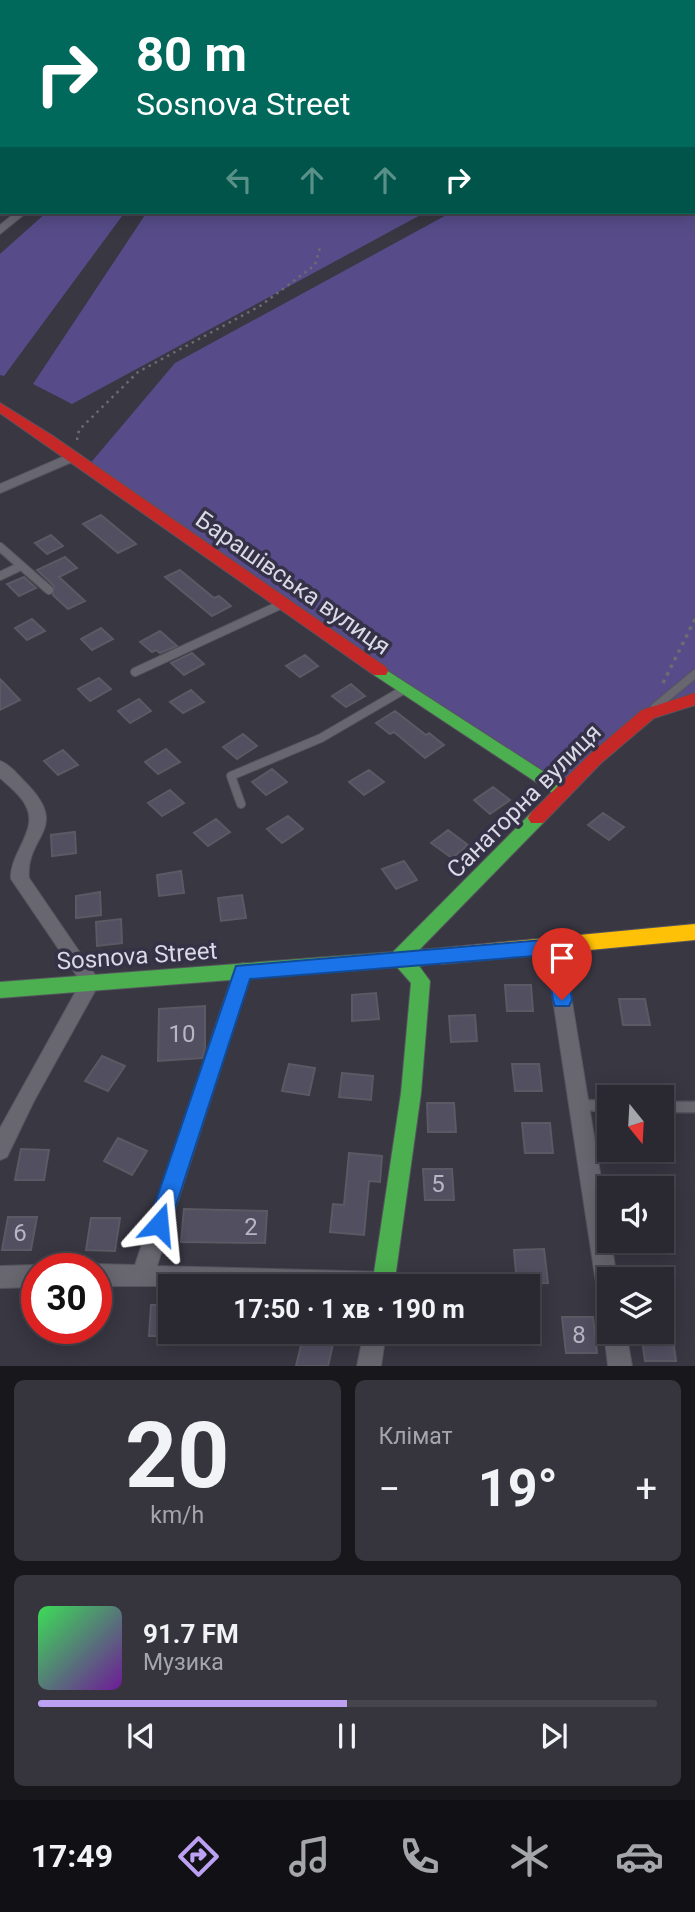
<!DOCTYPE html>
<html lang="uk">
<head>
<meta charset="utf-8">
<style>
	body { margin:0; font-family:Roboto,sans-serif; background:#36353e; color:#f1f3f6; height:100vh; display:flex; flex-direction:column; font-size:26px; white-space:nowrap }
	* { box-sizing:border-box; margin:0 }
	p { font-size:23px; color:#a5a6ac }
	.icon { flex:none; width:38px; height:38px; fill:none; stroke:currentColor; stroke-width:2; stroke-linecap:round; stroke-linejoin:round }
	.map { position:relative; height:1366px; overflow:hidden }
	.sheet { display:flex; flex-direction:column; gap:14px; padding:14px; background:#17171c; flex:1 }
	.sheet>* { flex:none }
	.top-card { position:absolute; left:0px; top:0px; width:696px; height:214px; box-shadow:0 4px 18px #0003,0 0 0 2px #46454d; background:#00695c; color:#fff; overflow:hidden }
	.needle { width:46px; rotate:162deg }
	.buttons { position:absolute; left:597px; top:1085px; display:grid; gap:14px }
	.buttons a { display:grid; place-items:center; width:77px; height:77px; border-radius:0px; background:#2a2932; box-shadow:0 4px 18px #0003,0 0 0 2px #46454d; font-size:35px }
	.speed { position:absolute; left:21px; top:1253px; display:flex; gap:14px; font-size:35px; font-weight:700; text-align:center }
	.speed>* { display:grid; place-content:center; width:91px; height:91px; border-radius:50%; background:#2a2932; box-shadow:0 4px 18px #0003,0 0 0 2px #46454d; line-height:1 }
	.speed .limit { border:10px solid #d22; background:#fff; color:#111 }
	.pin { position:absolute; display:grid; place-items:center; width:60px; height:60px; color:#fff; margin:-72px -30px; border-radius:50% 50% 50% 0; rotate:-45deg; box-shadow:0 0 7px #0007 }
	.pin .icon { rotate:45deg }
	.me { position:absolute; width:77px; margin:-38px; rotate:18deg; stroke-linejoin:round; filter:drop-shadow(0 0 5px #0008) }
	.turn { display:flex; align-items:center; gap:24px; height:147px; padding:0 21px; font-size:32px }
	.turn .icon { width:91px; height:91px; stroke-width:2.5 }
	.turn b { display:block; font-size:49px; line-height:60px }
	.lanes { display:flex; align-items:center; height:66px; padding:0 21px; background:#0003; justify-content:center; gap:35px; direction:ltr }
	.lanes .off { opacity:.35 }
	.big { font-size:52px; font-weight:700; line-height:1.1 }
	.sheet .widget { flex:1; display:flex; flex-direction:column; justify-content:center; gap:10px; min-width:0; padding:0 24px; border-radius:10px; background:#36353e }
	.sheet .dial { align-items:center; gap:0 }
	.dial b { font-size:91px; line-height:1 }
	.song { display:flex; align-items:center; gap:21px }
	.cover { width:84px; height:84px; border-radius:10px; background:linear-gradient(135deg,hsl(130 70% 55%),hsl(280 70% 35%)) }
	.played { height:7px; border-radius:4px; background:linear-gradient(90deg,#bca0f2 50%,#46454d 50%) }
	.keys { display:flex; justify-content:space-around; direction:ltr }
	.heat { display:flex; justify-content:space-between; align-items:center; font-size:38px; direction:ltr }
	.sheet .tiles { flex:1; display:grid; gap:14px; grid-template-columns:1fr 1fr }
	.widget:last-child { grid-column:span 2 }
	.trip { position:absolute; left:158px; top:1274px; width:382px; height:70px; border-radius:0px; background:#2a2932; box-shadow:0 4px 18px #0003,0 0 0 2px #46454d; font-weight:700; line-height:70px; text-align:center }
	.dock { display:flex; height:112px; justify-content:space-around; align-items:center; background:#111014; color:#a5a6ac }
	.dock .icon { width:49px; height:49px }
	.dock .on { color:#bca0f2 }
	.dock b { font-size:32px; color:#f1f3f6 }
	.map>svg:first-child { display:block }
	.forest { fill:#574c89 }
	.building { fill:#524f61; stroke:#5b5963; stroke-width:2 }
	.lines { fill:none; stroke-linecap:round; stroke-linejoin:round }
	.lane-far1-casing { stroke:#55545e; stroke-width:10 }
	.lane-casing { stroke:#55545e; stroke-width:13 }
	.street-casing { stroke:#55545e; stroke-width:2 }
	.fast-casing { stroke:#55545e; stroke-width:2 }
	.slow-casing { stroke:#55545e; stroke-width:2 }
	.jam-casing { stroke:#55545e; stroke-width:2 }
	.path-far1 { stroke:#6c6b72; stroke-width:2.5; stroke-dasharray:2.5 4.5; stroke-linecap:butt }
	.path { stroke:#6c6b72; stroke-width:3.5; stroke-dasharray:3.5 5; stroke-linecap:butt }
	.lane-far1 { stroke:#686770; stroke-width:8 }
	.lane { stroke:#686770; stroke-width:10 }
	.street { fill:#686770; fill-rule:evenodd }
	.fast { fill:#4caf50; fill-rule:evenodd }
	.slow { fill:#ffc107; fill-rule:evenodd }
	.jam { fill:#c62828; fill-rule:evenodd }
	.route { fill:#1a73e8; stroke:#114b97; stroke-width:2 }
	.labels { text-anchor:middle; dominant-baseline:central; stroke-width:7; stroke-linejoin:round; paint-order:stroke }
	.street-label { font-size:24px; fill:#dad9e6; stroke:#353247 }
	.near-number-label { font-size:24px; fill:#b8b6c5 }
</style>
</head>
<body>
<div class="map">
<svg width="695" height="1366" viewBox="0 0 695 1366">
	<rect width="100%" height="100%" fill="#383742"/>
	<path class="forest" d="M271,0h254l2,2h-256z
		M568,0h127v699l-47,15 -85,78 -475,-326 87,-103 277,-151h243v-210z
		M47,212h78l-121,164 -4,-1v-121z
		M147,212h279l-354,192 -39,-20z"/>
	<path class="building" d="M101,515l35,29 -18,9 -35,-29z
		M51,535l12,11 -16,8 -12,-11z
		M65,557l12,11 -18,9 26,24 -17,8 -15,-14 1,-9 -17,-16z
		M180,570l34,28 5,-2 12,10 -19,10 -47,-39z
		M24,577l12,11 -17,8 -12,-12z
		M32,619l13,12 -18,9 -12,-12z
		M101,628l12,11 -21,11 -11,-11z
		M160,631l17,15 -17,7 -4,-3 -4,2 -12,-10z
		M192,653l12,11 -20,11 -13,-12z
		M305,655l13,11 -18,11 -14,-11z
		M99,678l12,11 -21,12 -12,-12z
		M0,679l20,21 -20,10z
		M351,684l14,12 -19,11 -14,-11z
		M191,690l13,12 -21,11 -13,-11z
		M139,699l12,12 -21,12 -12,-12z
		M395,711l31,24 3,-2 15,12 -19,13 -31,-26 -4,2 -14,-11z
		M243,734l14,12 -20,13 -14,-12z
		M166,749l14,13 -22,12 -13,-12z
		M63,750l15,15 -20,10 -14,-14z
		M272,769l15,13 -21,13 -14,-13z
		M369,770l15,12 -20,13 -15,-13z
		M493,787l17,13 -20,14 -16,-14z
		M170,790l14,13 -22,13 -14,-13z
		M603,813l21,14 -15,13 -21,-15z
		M288,816l15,13 -21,14 -15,-14z
		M216,819l14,13 -22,14 -14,-13z
		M448,830l20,15 -16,13 -21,-15z
		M75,832l1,21 -24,3 -1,-21z
		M404,861l13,19 -21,9 -14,-20z
		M181,871l3,22 -25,3 -2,-21z
		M100,892l1,23 -25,3v-22z
		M242,895l4,23 -25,3 -3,-23z
		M121,919l1,24 -25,3 -1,-24z
		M505,985h26l2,26h-26z
		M376,993l3,26 -27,2v-26z
		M619,999h26l5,26h-27z
		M205,1006v42l-3,10 -44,3 1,-52z
		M475,1015l2,26 -26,1 -2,-26z
		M102,1056l23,10 -17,25 -23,-10z
		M289,1064l26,4 -6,27 -27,-4z
		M512,1064h27l3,27h-27z
		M342,1073l31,3 -2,24 -32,-3z
		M427,1103h27l2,29h-28z
		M522,1123h28l3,30h-28z
		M118,1138l29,13 -15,24 -28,-14z
		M21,1149l28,1 -5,30h-29z
		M349,1153l33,3 -2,26 -11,-1 -5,54 -34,-3 3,-28 11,1z
		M423,1169h29l2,31h-29z
		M184,1209l83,2 -2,32 -84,-1z
		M8,1217h29l-6,33h-29z
		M91,1218h29l-5,33 -29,-1z
		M544,1249l4,34 -31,1 -3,-34z
		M151,1305h19v31h-21z
		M562,1317h31l4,36h-31z
		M641,1332h31l4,29h-31z
		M303,1337l30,7 -5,22h-32z"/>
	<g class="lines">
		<g class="lane-far1-casing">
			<path id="lane-far1" d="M0,547l49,43
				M0,576l21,-10
				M135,672l145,-67
				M655,707l40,-33
				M241,804l-10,-28 90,-38 84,-49"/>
		</g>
		<g class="lane-casing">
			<path id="lane" d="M579,1105l30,1
				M662,1107h33"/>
		</g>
		<g class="street-casing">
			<path id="street" d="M108,0h8v2h-8z
				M212,0h8v2h-8z
				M0,35h2v6h-2z
				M0,76h2v6h-2z
				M0,156h2v6h-2z
				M16,212h11l-27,22v-9z
				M74,452l7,4 -2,3 -79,34v-9z
				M0,761c10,3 18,14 25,21 47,47 0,53 4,96l71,104 -66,119 -27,56 -7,3v-32l81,-146 -70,-103c-2,-25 28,-49 15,-73 -5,-11 -17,-20 -26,-28z
				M554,939l7,3 2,5 46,280v14h2l6,38h-8v28l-8,-3 -3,-8 -53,-349 2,-5z
				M243,963l7,2 2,6 -95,295 227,6 8,3 2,11h-298v-17h-8l8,-5 39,1 99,-294 2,-6z
				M37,1265l8,4h-8v18l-37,1v-22z
				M609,1323v9h17l6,34h-24l-4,-34z
				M364,1332h22l-5,34h-24z"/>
		</g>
		<g class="fast-casing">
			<path id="fast" d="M380,666l189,122 2,4 -2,4h-12l-183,-121 -2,-4 2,-4z
				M537,811l6,2 3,5 -3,5 -124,127 23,-2 7,3 2,5 -2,5 -30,5 11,15 -9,112 -27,193h-22l29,-193 10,-110 -14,-16 -397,31v-16l393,-30 138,-139z"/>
		</g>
		<g class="slow-casing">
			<path id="slow" d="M695,924v16l-253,24 -7,-3 -2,-5 2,-5 7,-3z"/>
		</g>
		<g class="jam-casing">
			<path id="jam" d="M0,403l53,33 333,231 2,4 -2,4h-12l-47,-33 -327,-229z
				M695,693v12l-41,13 -53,45 -58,60h-12l-3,-5 3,-5 58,-58 53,-45z"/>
		</g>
		<path class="path-far1" d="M77,440l2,-10 59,-58 122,-66 55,-41 6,-21"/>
		<path class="path" d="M663,683l32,-64"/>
		<use href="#lane-far1" class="lane-far1"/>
		<use href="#lane" class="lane"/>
		<use href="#street" class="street"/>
		<use href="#fast" class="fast"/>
		<use href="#slow" class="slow"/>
		<use href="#jam" class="jam"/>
	</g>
	<path class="route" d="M554,939l7,2 2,6 9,53 -3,6h-14l-2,-6 -7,-45 -296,24 -80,245 -3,7 -8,3 -7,-3 -4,-7 88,-258z"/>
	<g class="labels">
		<g class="street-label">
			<text transform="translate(293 583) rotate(35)">Барашівська вулиця</text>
			<text transform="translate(524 801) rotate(-45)">Санаторна вулиця</text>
			<text transform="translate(137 956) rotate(-4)">Sosnova Street</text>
		</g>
		<g class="near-number-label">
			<text x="182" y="1034">10</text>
			<text x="438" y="1184">5</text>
			<text x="251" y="1227">2</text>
			<text x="20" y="1233">6</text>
			<text x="579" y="1335">8</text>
		</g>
	</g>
</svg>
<div class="buttons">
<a><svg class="needle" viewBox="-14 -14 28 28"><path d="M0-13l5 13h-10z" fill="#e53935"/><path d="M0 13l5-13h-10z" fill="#a5a6ac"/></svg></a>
<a><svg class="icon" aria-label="sound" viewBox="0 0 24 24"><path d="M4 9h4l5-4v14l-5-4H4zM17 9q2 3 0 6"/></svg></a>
<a><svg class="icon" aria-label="layers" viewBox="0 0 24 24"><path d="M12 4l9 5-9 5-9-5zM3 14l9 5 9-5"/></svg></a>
</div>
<div class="speed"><div class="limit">30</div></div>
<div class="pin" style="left:562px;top:1000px;background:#d93025"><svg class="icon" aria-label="arrive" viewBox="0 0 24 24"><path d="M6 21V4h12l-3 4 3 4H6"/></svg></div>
<svg class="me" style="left:159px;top:1224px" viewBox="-20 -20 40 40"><path d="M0-17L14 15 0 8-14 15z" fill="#1a73e8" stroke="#fff" stroke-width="4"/></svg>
<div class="trip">17:50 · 1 хв · 190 m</div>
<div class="top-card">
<div class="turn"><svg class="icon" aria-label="right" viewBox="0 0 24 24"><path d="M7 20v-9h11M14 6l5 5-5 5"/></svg><div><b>80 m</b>Sosnova Street</div></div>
<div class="lanes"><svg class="icon off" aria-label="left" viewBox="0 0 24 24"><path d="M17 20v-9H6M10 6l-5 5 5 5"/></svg><svg class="icon off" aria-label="ahead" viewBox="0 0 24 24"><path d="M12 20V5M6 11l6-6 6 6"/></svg><svg class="icon off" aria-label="ahead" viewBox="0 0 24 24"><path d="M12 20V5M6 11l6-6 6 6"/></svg><svg class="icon" aria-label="right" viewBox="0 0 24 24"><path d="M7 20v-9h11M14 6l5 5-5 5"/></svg></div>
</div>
</div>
<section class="sheet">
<div class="tiles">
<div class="widget dial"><b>20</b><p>km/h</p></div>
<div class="widget"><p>Клімат</p>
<div class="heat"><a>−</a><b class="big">19°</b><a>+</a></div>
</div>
<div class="widget">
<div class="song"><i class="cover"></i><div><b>91.7 FM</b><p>Музика</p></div></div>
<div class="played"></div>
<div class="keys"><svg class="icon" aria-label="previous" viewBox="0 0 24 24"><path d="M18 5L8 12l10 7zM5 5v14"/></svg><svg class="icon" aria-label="pause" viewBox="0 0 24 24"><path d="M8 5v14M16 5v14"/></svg><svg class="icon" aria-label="next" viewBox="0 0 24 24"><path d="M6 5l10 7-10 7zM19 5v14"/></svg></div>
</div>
</div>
</section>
<nav class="dock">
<b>17:49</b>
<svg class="icon on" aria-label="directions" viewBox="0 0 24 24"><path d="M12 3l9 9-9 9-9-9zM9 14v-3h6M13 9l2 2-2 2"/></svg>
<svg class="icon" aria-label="music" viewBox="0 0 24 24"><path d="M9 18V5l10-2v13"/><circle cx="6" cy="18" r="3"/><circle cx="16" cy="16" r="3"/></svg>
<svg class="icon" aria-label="phone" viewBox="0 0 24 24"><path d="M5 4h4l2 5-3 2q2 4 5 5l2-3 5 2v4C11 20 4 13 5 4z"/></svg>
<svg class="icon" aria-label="climate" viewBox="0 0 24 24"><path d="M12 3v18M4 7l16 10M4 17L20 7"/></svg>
<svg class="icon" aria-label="car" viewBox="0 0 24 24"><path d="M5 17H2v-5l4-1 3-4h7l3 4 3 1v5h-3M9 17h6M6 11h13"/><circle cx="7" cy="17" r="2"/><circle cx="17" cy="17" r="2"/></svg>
</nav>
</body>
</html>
